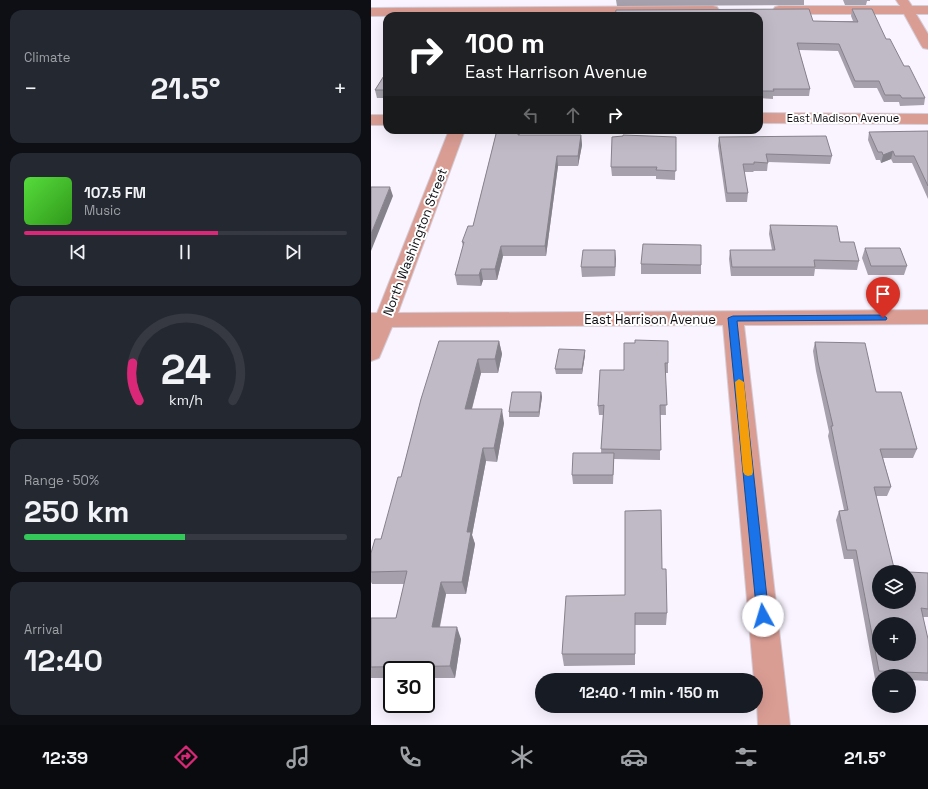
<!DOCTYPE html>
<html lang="en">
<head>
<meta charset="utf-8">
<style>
	body { margin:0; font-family:"Space Grotesk",sans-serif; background:#242831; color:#f1f3f6; height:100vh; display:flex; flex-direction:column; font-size:15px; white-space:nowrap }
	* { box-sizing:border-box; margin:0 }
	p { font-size:13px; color:#9ea1a6 }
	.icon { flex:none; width:22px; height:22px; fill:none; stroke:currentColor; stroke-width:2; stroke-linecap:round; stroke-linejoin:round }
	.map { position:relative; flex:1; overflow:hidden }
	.drawer { display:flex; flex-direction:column; gap:10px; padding:10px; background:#0d0f14; width:371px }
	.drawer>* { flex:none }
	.banner { position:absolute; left:12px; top:12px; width:380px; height:122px; border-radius:12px; box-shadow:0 4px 16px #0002; background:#202124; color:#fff; overflow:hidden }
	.buttons { position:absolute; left:501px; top:565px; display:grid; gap:8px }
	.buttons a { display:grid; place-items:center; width:44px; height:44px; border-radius:50%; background:#171b24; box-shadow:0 4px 16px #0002; font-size:20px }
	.speed { position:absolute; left:12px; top:661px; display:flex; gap:8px; font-size:20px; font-weight:700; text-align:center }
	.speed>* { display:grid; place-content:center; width:52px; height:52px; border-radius:50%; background:#171b24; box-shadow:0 4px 16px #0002; line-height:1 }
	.speed .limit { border:2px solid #111; border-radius:6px; background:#fff; color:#111 }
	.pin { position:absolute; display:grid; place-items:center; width:34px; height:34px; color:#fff; margin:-41px -17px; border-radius:50% 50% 50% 0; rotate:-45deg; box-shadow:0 0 4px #0007 }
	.pin .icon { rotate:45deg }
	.me { position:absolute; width:44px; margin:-22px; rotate:354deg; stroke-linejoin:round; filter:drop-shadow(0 0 3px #0008) }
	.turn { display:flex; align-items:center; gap:14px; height:84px; padding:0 16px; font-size:18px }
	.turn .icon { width:52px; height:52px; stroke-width:2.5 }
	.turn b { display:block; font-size:28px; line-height:34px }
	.lanes { display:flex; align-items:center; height:38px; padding:0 16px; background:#0003; justify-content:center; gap:20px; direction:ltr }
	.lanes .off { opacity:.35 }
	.big { font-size:30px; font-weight:700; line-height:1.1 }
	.drawer .tile { flex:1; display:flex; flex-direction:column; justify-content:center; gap:6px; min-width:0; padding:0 14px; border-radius:12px; background:#242831 }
	.drawer .dial { align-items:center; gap:0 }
	.dial svg { height:104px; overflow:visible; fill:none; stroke:#363941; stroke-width:7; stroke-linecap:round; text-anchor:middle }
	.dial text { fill:#f1f3f6; stroke:none }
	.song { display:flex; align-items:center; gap:12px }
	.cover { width:48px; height:48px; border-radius:6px; background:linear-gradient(135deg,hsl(110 70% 55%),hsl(110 70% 35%)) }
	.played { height:4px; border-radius:2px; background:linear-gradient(90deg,#db2777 60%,#363941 60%) }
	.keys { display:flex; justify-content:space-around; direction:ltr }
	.heat { display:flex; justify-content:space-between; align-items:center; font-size:22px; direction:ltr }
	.charge { height:6px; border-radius:3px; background:linear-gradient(90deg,#34c759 50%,#363941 0) }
	.trip { position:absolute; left:164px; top:673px; width:228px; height:40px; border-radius:20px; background:#171b24; box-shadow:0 4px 16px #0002; font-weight:700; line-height:40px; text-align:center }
	.tab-bar { display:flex; height:64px; justify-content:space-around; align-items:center; background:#090b0e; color:#9ea1a6 }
	.tab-bar .icon { width:28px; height:28px }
	.tab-bar .selected { color:#db2777 }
	.tab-bar b { font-size:18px; color:#f1f3f6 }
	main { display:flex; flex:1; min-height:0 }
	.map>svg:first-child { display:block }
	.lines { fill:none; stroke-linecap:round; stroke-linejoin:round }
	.minor-casing { stroke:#d3cfd9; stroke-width:2 }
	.minor { fill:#da9d94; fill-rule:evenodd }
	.wall { fill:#a5a0ab }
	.shaded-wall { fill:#86828b }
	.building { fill:#c0bac7; stroke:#86828b; fill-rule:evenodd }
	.route { fill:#1a73e8; stroke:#114b97 }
	.slow { fill:#f59e0b }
	.labels { text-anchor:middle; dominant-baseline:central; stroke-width:4; stroke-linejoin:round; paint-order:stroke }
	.far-street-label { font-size:11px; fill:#0d0b10; stroke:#fff }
	.street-label { font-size:13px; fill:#0d0b10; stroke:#fff }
</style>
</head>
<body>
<main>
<section class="drawer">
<div class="tile"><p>Climate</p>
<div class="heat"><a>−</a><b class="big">21.5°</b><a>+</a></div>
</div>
<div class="tile">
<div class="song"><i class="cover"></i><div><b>107.5 FM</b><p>Music</p></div></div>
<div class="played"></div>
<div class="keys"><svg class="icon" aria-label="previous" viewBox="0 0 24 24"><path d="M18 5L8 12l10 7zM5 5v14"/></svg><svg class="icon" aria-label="pause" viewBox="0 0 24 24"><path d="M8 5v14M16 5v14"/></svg><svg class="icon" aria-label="next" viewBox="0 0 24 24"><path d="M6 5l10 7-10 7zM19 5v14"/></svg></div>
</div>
<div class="tile dial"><svg viewBox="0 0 100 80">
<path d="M14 69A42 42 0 1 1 86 69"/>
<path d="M14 69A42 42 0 0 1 9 40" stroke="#db2777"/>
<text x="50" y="56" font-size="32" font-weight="700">24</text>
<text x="50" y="72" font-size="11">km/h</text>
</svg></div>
<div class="tile"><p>Range · 50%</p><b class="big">250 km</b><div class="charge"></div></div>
<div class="tile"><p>Arrival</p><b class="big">12:40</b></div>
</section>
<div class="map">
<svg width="557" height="725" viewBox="0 0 557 725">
	<rect width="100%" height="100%" fill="#f9f4ff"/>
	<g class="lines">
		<g class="minor-casing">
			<path id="minor" d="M525,0h12l4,6h16v8h-12l12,20v15l-5,-1 -2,-3 -17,-31h-125l-4,-1 -2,-3 2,-3 4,-1h121z
				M342,6l4,1 2,3 -2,3 -346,3v-8z
				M388,113l169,1v10l-169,-1z
				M0,115h16v10h-16z
				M78,130h16l-67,183 530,-3v14l-184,1 46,400h-32l-2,-45h-2l-31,-355 -331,2 -13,31 -8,3v-48h6z"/>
		</g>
		<use href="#minor" class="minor"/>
	</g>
	<path class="wall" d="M245,0h188v5l-187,1z
		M472,0h27v1h-3l-1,4h-21z
		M481,9l34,30 39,59 -1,7 -24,1 -1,-4h-15l-7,-14h-23l-16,-37 -39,-1 11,39 -1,7h-36v3l-14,-1v-82l54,5h40l-2,-5z
		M16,71v27h-10l-2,-8z
		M126,130h23v5h61l1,10 -4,21h-20l-12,90h-43l-6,24h-14l-2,6 -24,-1 -2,-10 8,-29 -1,-4 11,-16z
		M557,131v68l-16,-36h-19l-2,-4 -10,4 -1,-3h-4l-8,-20 1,-8z
		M305,137l-1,43 -19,-1v-3h-44l-1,-9z
		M348,137l113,19 -2,8 -62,-2 -1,9h-13l-1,1h-9l4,21 -1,9h-21l-8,-56z
		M399,225l70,17 19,19 -2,9 -42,-1 -1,7h-83l-2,-17 1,-9h42l-3,-16z
		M494,248l42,18 -3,9h-36l-6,-17z
		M244,250v26l-33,1 -1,-10z
		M270,264l60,1v9h-60z
		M128,341l3,13 -4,19h-17l-9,36 32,14 -7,39 -11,-1 -14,74 3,9 -9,50h-20l-6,33 21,12 -6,39h-29v-8h-34v8h-21v-60h25l8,-34h-32l-1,-2v-29l10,-14 20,-62 20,-78z
		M444,342l61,50 41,57 -4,9h-30l8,29 -4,9h-11l19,76 33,1v44h-5l5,22v42l-19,-1v-4h-30v3h-4l-22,-120h-9l-8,-39 3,-9 5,-1 -16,-74 1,-4 -13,-61 -3,-20z
		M253,343l44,20v10h-3l1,42h-6v45l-46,-1 -1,25h-40l-1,-9 29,-22 2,-38h-4l-1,-9 26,-36z
		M214,355l-3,19h-26l-1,-5z
		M170,392l1,5 -3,20h-30v-5z
		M291,569l5,44 -1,12h-31v40l-71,1 -2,-12 63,-59z"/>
	<path class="shaded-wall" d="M210,135l1,10 -4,21v-10z
		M522,151l-2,8 -10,4 2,-8z
		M186,156l1,10 -12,90 -1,-10z
		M19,187l3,9 -22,55v-17z
		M130,246l2,10 -6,24 -2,-11z
		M244,250l1,9 -1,17z
		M110,269l2,11 -2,6 -2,-11z
		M128,341l3,13 -4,19 -3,-14z
		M214,350v5l-3,19v-5z
		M107,359l3,14 -13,50 -3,-14z
		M170,392l1,5 -3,20v-5z
		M131,409l2,14 -7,39 -3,-14z
		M112,448l3,13 -14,74 3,9 -9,50 -4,-12 5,-50z
		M70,582l5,12 -9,45 -5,-12z
		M86,627l4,12 -6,39 -5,-12z"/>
	<path class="building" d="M438,9l4,12 45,1 -6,-13h20l14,30h4l14,27h5l16,32h-23l-2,-3h-15l-6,-14h-24l-16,-37 -42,-1 13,46h-37l1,2h-15v-75h-144l1,-6z
		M16,71v19h-12z
		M126,130h22l-1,5h63l-3,21h-21l-12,90h-44l-6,23h-14l-2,6h-24l9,-33h-2l6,-16h5z
		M557,131v55l-14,-30h-19l-2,-5 -10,4 -1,-3h-4l-9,-20z
		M252,135l53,2v34l-20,-1 1,-3h-46l1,-30 11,-1z
		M455,136l6,20 -66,-2 2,9 -14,-1v2h-11l5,29h-21l-8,-56z
		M0,187h19l-19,47z
		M399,225l67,1 3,16h14l5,19 -45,-1 1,7h-83l-2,-17h45z
		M272,244l58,1v20l-60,-1z
		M494,248h35l7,18h-36z
		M212,250h32v17h-34z
		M264,340l33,1v22h-3l2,42h-7l1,45 -60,-1 3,-44 -6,1 2,-36h24v-27h11z
		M68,341h60l-4,18h-17l-13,50h37l-8,39h-11l-16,84h4l-9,50h-21l-9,45h25l-7,39 -79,1v-49h25l11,-47 -36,1v-19l4,-14h6l17,-62h3l20,-78z
		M444,342l50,1 11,49h25l16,57h-37l11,38h-17l21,85h13h-29v30h30v-30l19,1v36l-7,-1 7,31v34l-49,-2 -23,-121h-9l-8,-39 9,-1 -17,-84h2l-15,-64zM508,624h30v30h-30z
		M188,349l26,1 -3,19h-27z
		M141,392h29l-2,20h-30z
		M202,453h41l-1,22h-41z
		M290,510l1,59h4l1,44h-32v41h-73l4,-58 59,-1v-84z"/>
	<path class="route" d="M512,315l4,3 -1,2 -149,1 32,295 -2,4 -4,1 -4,-1 -2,-4 -29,-298 5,-2z"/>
	<path class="slow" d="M368,379l5,3 9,90 -1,3 -4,1 -3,-1 -2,-3 -8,-90z"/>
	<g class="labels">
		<g class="far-street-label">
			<text x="472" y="118">East Madison Avenue</text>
		</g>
		<g class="street-label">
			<text transform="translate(44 242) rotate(-69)">North Washington Street</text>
			<text x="279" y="319">East Harrison Avenue</text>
		</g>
	</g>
</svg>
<div class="buttons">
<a><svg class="icon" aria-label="layers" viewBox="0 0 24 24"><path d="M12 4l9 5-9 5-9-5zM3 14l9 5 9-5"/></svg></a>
<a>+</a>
<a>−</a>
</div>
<div class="speed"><div class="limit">30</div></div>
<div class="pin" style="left:512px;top:318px;background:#d93025"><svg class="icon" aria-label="arrive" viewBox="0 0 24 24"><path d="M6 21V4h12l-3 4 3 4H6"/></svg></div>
<svg class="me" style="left:392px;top:616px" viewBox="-20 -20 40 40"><circle r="19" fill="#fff"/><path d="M0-13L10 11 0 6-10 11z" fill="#1a73e8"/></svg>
<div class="trip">12:40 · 1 min · 150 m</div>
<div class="banner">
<div class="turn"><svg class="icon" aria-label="right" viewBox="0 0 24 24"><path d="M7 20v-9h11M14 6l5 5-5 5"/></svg><div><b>100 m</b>East Harrison Avenue</div></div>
<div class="lanes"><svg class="icon off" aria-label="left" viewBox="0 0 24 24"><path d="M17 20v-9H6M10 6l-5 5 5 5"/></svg><svg class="icon off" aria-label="ahead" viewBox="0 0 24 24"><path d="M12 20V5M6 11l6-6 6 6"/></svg><svg class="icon" aria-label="right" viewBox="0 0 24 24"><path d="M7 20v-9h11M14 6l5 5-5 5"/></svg></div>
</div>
</div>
</main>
<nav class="tab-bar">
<b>12:39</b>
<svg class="icon selected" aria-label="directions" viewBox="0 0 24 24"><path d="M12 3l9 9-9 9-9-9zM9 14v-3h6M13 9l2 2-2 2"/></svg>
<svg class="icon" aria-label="music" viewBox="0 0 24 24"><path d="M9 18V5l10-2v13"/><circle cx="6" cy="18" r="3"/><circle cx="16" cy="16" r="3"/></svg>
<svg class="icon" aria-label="phone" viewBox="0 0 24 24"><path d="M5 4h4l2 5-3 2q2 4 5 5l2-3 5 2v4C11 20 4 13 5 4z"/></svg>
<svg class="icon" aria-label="climate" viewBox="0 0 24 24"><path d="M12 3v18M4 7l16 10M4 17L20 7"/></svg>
<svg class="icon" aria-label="car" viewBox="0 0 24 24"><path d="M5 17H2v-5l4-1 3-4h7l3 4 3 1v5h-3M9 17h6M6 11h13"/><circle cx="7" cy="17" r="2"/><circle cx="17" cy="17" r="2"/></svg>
<svg class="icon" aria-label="filters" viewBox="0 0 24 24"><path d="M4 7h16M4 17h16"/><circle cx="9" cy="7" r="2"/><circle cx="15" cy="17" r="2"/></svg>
<b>21.5°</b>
</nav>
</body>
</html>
